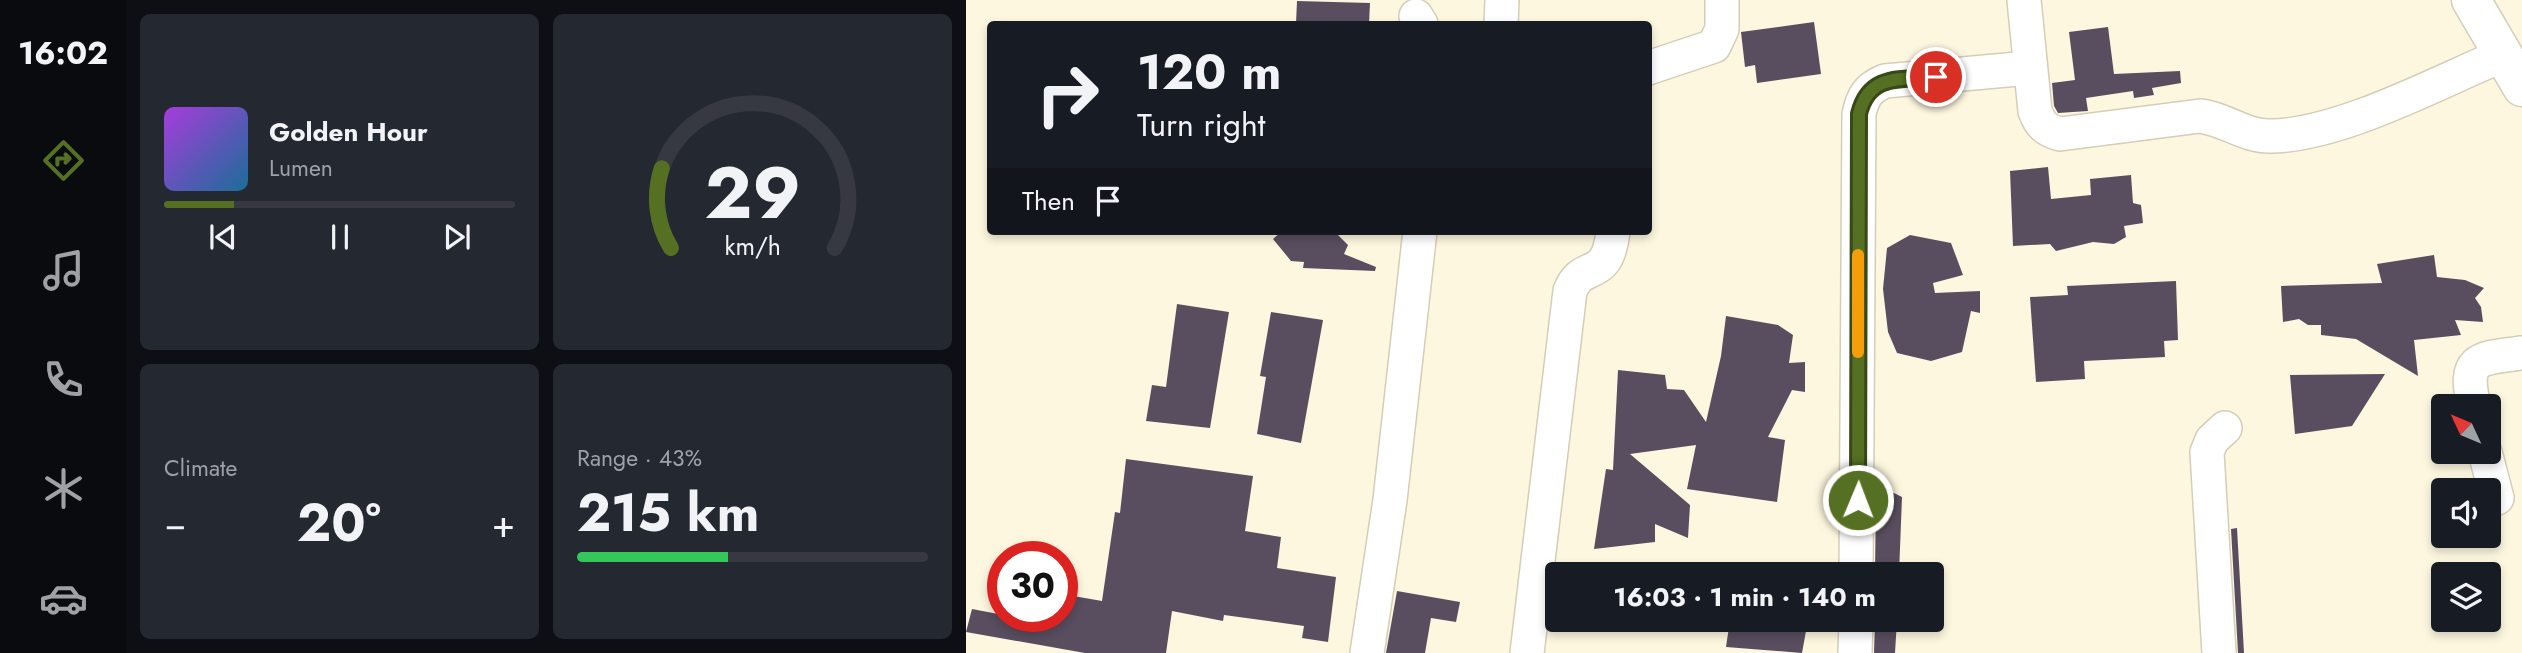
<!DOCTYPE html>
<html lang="en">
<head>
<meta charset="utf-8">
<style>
	body { margin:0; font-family:Jost,sans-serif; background:#242831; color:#f1f3f6; height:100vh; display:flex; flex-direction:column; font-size:26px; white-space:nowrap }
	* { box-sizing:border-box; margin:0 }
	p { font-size:23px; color:#9ea1a6 }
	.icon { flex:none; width:38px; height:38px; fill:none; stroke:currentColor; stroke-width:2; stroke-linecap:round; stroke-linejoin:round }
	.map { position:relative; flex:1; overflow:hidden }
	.sheet { display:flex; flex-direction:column; gap:14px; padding:14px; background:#0d0f14; width:840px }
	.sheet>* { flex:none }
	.guide { position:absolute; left:21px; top:21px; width:665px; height:214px; border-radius:7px; box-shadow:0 4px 10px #0003; background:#171b24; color:#f1f3f6; overflow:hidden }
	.needle { width:46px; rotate:314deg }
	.tools { position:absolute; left:1465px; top:394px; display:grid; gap:14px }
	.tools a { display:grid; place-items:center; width:70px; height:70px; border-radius:7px; background:#171b24; box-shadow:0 4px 10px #0003; font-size:35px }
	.speed { position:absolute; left:21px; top:541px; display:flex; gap:14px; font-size:35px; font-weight:700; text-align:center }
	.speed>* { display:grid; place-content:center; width:91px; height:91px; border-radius:50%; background:#171b24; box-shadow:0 4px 10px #0003; line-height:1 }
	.speed .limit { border:10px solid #d22; background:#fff; color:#111 }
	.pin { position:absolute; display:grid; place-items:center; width:60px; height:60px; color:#fff; margin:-30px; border:4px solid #fff; border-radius:50%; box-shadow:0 2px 7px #0007 }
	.me { position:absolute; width:77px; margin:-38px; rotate:1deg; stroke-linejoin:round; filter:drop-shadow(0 0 5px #0008) }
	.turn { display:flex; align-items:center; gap:24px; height:147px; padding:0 35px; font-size:32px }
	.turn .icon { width:91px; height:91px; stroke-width:2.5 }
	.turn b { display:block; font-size:49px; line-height:60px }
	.then { display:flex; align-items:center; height:66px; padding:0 35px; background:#0003; gap:14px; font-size:26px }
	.big { font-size:52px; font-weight:700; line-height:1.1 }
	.sheet .tile { flex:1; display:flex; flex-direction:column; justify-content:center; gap:10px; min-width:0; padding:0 24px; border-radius:10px; background:#242831 }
	.sheet .dial { align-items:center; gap:0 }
	.dial svg { height:182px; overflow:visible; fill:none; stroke:#363941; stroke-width:7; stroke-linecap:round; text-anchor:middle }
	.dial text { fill:#f1f3f6; stroke:none }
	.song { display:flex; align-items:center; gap:21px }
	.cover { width:84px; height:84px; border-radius:10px; background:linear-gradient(135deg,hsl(280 70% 55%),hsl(200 70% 35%)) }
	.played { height:7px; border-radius:4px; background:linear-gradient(90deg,#557022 20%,#363941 20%) }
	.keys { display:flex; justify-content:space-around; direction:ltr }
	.heat { display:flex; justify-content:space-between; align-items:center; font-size:38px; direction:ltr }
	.charge { height:10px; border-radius:5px; background:linear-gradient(90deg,#34c759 43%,#363941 0) }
	.sheet .tiles { flex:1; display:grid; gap:14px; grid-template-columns:repeat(2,1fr) }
	.trip { position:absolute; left:579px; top:562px; width:399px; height:70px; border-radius:7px; background:#171b24; box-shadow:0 4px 10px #0003; font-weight:700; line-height:70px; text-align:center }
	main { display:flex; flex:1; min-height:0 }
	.tabs { display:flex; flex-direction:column; width:126px; justify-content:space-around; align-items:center; background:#090b0e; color:#9ea1a6 }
	.tabs .icon { width:49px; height:49px }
	.tabs .current { color:#557022 }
	.tabs b { font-size:32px; color:#f1f3f6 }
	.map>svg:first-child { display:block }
	.building { fill:#594e60 }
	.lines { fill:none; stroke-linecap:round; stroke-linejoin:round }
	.minor-casing { stroke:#d4cdb7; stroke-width:36 }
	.major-casing { stroke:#d4cdb7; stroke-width:41 }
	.minor { stroke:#fff; stroke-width:33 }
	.major { stroke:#fff; stroke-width:38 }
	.route-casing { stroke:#374916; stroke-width:18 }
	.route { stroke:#557022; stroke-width:12 }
	.slow { stroke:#f59e0b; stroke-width:12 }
</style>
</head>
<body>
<main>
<nav class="tabs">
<b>16:02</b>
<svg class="icon current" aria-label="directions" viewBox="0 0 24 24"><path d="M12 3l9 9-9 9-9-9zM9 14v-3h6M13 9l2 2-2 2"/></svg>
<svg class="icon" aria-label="music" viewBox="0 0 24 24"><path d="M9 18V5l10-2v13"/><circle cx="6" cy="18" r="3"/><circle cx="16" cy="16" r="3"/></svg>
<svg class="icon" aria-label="phone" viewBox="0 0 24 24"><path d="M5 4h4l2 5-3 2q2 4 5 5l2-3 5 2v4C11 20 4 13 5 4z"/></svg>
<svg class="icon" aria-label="climate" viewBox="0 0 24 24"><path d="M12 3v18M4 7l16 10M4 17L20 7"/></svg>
<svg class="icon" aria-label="car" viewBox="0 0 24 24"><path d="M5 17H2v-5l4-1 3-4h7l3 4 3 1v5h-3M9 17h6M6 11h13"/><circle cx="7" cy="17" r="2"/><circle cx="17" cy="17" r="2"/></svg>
</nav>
<section class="sheet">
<div class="tiles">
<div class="tile">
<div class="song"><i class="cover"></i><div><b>Golden Hour</b><p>Lumen</p></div></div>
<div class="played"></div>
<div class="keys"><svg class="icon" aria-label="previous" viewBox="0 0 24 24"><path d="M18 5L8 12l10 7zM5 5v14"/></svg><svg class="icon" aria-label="pause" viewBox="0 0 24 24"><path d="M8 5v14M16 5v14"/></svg><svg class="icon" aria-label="next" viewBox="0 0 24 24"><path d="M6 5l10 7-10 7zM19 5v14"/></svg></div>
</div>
<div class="tile dial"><svg viewBox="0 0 100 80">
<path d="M14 69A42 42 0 1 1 86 69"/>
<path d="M14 69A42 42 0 0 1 10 34" stroke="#557022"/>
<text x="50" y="56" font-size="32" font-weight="700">29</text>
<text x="50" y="72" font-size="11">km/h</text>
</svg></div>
<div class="tile"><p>Climate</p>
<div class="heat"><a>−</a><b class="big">20°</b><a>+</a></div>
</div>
<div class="tile"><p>Range · 43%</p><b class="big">215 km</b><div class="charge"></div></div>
</div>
</section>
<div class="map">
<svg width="1556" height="653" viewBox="0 0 1556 653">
	<rect width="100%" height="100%" fill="#fef7e0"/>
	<path class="building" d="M331,1l73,2 -1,21 -73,-1z
		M848,22l7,52 -64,9 -2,-18 -10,2 -4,-35z
		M1142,27l6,47 66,-3 1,12 -29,5 2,7 -20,3 -1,-7 -47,7 2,13 -30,2 -4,-7 -2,-23 23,-3 -6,-48z
		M1082,167l3,32 40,-4 -1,-16 41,-4 2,28 8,2 2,18 -19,3 2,11 -12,7 -21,-2 -37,9 -6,-7 -37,2 -3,-75z
		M316,231h52l14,14 -4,9 32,13 -1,4 -72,-3 1,-6 -13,-1 -18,-22z
		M944,235l41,8 12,32 -30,8 2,10 45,-2v22l-9,-2 -9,41 -31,9 -34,-8 -9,-21 -5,-43 4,-41z
		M1468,255l3,22 28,3 19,8 -9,10 6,9 2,15 -28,-2 6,15 -47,5 4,36 -62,-37 -35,-4v-10h-13l-9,-6 -16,3 -2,-36 101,-3 -5,-19z
		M1210,281l2,59 -14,1 1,16 -81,4 1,18 -49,3 -6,-85 38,-2 -1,-9z
		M211,304l52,8 -19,116 -64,-7 6,-36 14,2z
		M305,312l52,8 -22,123 -44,-9 9,-57 -6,-1z
		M760,316l52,9 15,10 -4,28 16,-1v30l-13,-2 -24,47 17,3 -8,62 -90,-13 9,-44 -66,9 60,51 -2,33 -33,-14v18l-61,7 12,-80 7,1 5,-100 47,5 2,14 17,1 22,32 15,-66z
		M1419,374l-33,52 -57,8 -5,-59z
		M160,459l127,17 -8,55 36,6 -4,31 59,9 -8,65 -26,-4 2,-12 -80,-11 -1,6 -51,-10 -6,42h-81l-119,-21 6,-23 53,10v-3h37v-22l40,7 13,-89 5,1z
		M924,491l12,6 -3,77h-24l1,-79 10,2z
		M1271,528l7,125h-6l-7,-124z
		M431,591l63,11 -4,20 -25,-4 -6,35h-39z
		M764,620h78l-6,33 -76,-6z
		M909,620h22l-2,33h-21z"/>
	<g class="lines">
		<g class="minor-casing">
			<path id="minor" d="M1058,0l11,111c5,14 11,19 25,23l140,-18c26,3 45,21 71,20 70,-1 167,-54 232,-81
				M450,16l5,8
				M535,24l1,-24
				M682,68l66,-22 8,-17v-29
				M1508,406c-12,-49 5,-48 48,-53
				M1519,452l12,46
				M890,574l3,-460c4,-18 9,-26 26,-33l144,-13
				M401,653l23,-153 30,-269
				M561,653l43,-362c13,-33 37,-6 43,-60
				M889,653l1,-33
				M1253,653l-12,-201 5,-12 13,-12"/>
		</g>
		<g class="major-casing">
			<path id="major" d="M1505,0l51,87"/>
		</g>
		<use href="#minor" class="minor"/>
		<use href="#major" class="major"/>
	</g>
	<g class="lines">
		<g class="route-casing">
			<path id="route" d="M892,500l1,-386c10,-41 42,-34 77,-37"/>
		</g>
		<use href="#route" class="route"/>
		<path class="slow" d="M892,352v-97"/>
	</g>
</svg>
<div class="tools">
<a><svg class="needle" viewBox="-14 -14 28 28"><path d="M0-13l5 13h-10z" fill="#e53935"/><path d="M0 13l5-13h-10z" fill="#9ea1a6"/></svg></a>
<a><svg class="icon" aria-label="sound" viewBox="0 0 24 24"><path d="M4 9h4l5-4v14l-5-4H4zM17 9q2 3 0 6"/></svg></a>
<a><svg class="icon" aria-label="layers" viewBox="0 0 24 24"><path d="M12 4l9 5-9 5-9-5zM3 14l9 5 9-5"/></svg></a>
</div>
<div class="speed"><div class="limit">30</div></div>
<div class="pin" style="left:970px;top:77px;background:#d93025"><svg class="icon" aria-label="arrive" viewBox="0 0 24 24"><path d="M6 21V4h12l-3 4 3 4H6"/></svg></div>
<svg class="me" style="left:892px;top:500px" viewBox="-20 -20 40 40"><circle r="17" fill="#557022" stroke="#fff" stroke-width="3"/><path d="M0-11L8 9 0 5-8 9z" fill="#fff"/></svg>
<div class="trip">16:03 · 1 min · 140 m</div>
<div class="guide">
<div class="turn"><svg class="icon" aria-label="right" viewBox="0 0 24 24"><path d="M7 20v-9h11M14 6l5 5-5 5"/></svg><div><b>120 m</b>Turn right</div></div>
<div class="then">Then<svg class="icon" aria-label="arrive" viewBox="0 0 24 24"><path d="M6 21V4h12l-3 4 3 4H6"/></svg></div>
</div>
</div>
</main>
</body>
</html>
